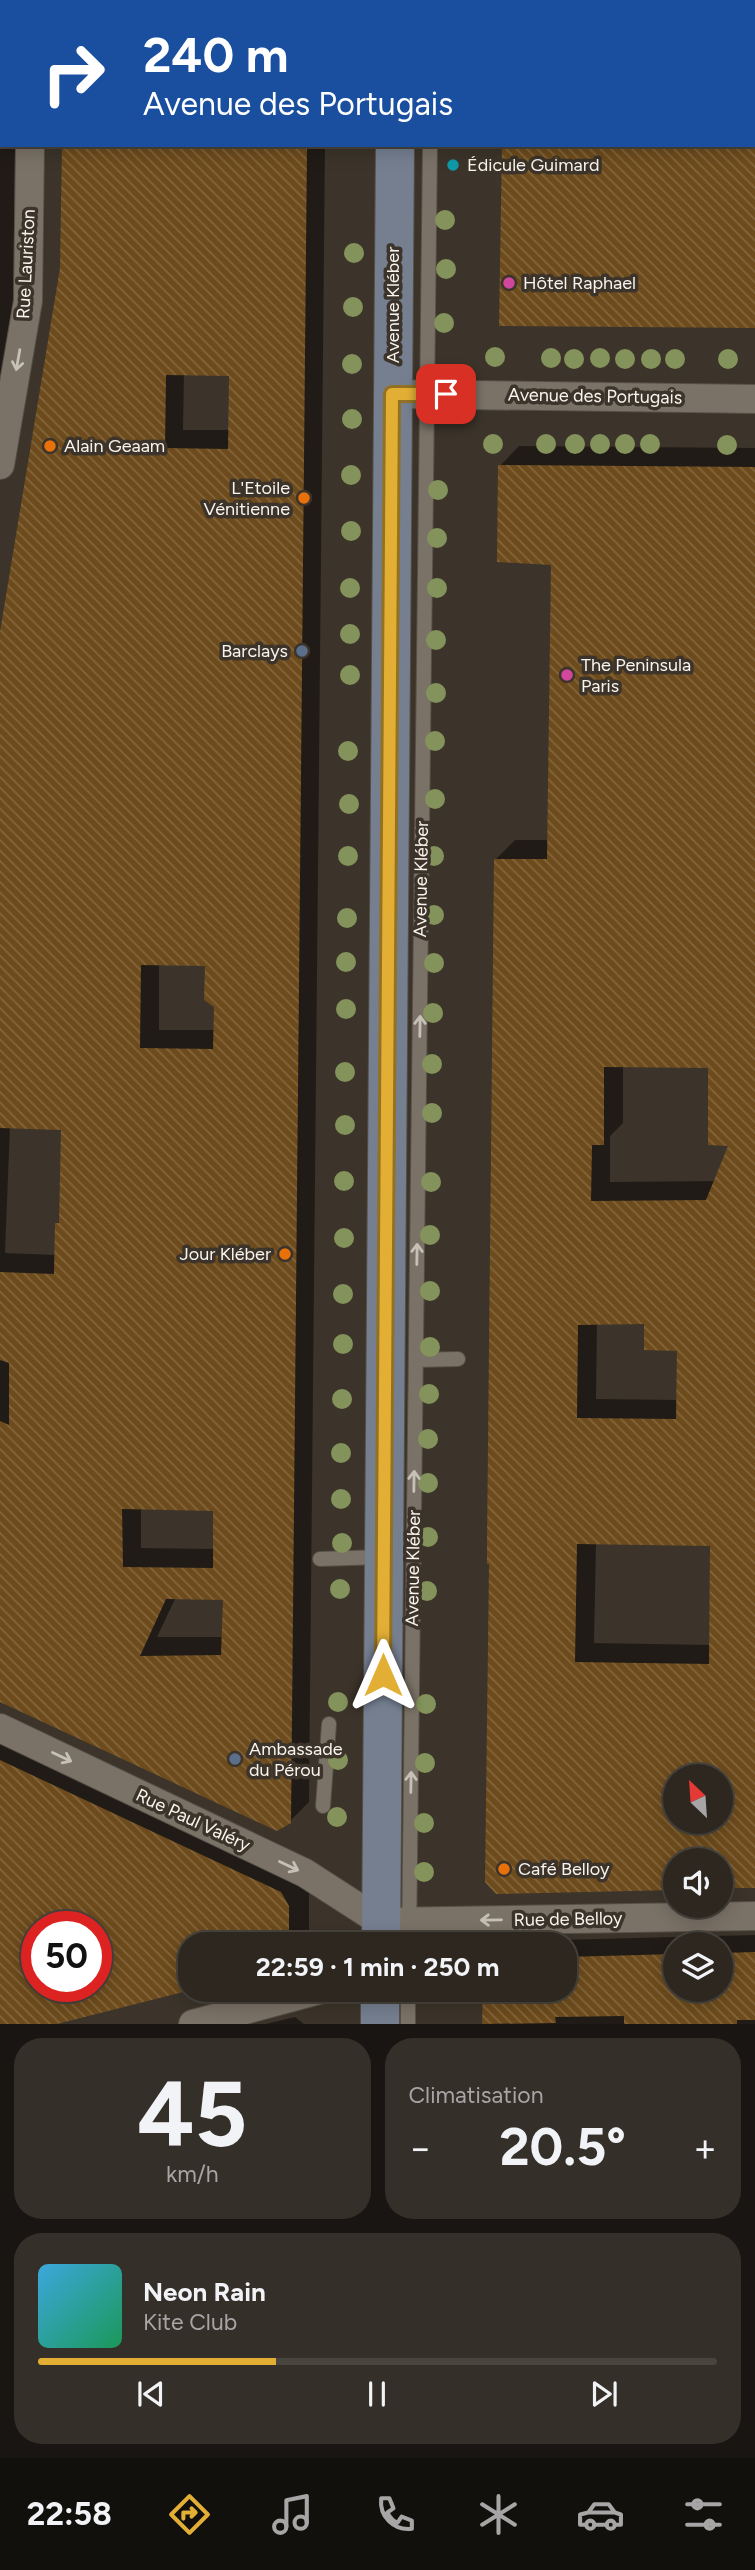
<!DOCTYPE html>
<html lang="fr">
<head>
<meta charset="utf-8">
<style>
	body { margin:0; font-family:Figtree,sans-serif; background:#352f29; color:#f1f3f6; height:100vh; display:flex; flex-direction:column; font-size:26px; white-space:nowrap }
	* { box-sizing:border-box; margin:0 }
	p { font-size:23px; color:#a7a5a5 }
	.icon { flex:none; width:38px; height:38px; fill:none; stroke:currentColor; stroke-width:2; stroke-linecap:round; stroke-linejoin:round }
	.map { position:relative; height:2024px; overflow:hidden }
	.panel { display:flex; flex-direction:column; gap:14px; padding:14px; background:#191512; flex:1 }
	.panel>* { flex:none }
	.top-card { position:absolute; left:0px; top:0px; width:756px; height:147px; box-shadow:0 4px 18px #0003,0 0 0 2px #48443e; background:#1a4fa0; color:#fff; overflow:hidden }
	.needle { width:46px; rotate:335deg }
	.buttons { position:absolute; left:663px; top:1764px; display:grid; gap:14px }
	.buttons a { display:grid; place-items:center; width:70px; height:70px; border-radius:50%; background:#2d2720; box-shadow:0 4px 18px #0003,0 0 0 2px #48443e; font-size:35px }
	.speed { position:absolute; left:21px; top:1911px; display:flex; gap:14px; font-size:35px; font-weight:700; text-align:center }
	.speed>* { display:grid; place-content:center; width:91px; height:91px; border-radius:50%; background:#2d2720; box-shadow:0 4px 18px #0003,0 0 0 2px #48443e; line-height:1 }
	.speed .limit { border:10px solid #d22; background:#fff; color:#111 }
	.pin { position:absolute; display:grid; place-items:center; width:60px; height:60px; color:#fff; margin:-30px; border-radius:14px; box-shadow:0 4px 10px #0006 }
	.me { position:absolute; width:77px; margin:-38px; rotate:0deg; stroke-linejoin:round; filter:drop-shadow(0 0 5px #0008) }
	.turn { display:flex; align-items:center; gap:24px; height:147px; padding:0 28px; font-size:32px }
	.turn .icon { width:91px; height:91px; stroke-width:2.5 }
	.turn b { display:block; font-size:49px; line-height:60px }
	.big { font-size:52px; font-weight:700; line-height:1.1 }
	.panel .widget { flex:1; display:flex; flex-direction:column; justify-content:center; gap:10px; min-width:0; padding:0 24px; border-radius:28px; background:#352f29 }
	.panel .dial { align-items:center; gap:0 }
	.dial b { font-size:91px; line-height:1 }
	.song { display:flex; align-items:center; gap:21px }
	.cover { width:84px; height:84px; border-radius:10px; background:linear-gradient(135deg,hsl(200 70% 55%),hsl(150 70% 35%)) }
	.played { height:7px; border-radius:4px; background:linear-gradient(90deg,#e2ae34 35%,#48443e 35%) }
	.keys { display:flex; justify-content:space-around; direction:ltr }
	.heat { display:flex; justify-content:space-between; align-items:center; font-size:38px; direction:ltr }
	.panel .tiles { flex:1; display:grid; gap:14px; grid-template-columns:1fr 1fr }
	.widget:last-child { grid-column:span 2 }
	.trip { position:absolute; left:178px; top:1932px; width:399px; height:70px; border-radius:28px; background:#2d2720; box-shadow:0 4px 18px #0003,0 0 0 2px #48443e; font-weight:700; line-height:70px; text-align:center }
	.tabs { display:flex; height:112px; justify-content:space-around; align-items:center; background:#12100d; color:#a7a5a5 }
	.tabs .icon { width:49px; height:49px }
	.tabs .current { color:#e2ae34 }
	.tabs b { font-size:32px; color:#f1f3f6 }
	.map>svg:first-child { display:block }
	.shadow { fill:#0007; fill-rule:evenodd }
	.building { fill:url(#building-back-hatch); fill-rule:evenodd }
	.lines { fill:none; stroke-linecap:round; stroke-linejoin:round }
	.service-casing { stroke:#565047; stroke-width:16 }
	.minor-casing { stroke:#565047; stroke-width:30 }
	.secondary-casing { stroke:#565047; stroke-width:40 }
	.service { stroke:#7b7267; stroke-width:14 }
	.minor { stroke:#7b7267; stroke-width:28 }
	.secondary { stroke:#757f90; stroke-width:38 }
	.tree { fill:#83935b }
	.oneway { stroke:#c7c0b7 }
	.route-casing { stroke:#937122; stroke-width:18 }
	.route { stroke:#e2ae34; stroke-width:12 }
	.culture-dot { fill:#0f9aa8; stroke:#3c342a; stroke-width:2.5 }
	.hotel-dot { fill:#d1479c; stroke:#3c342a; stroke-width:2.5 }
	.food-dot { fill:#e8710a; stroke:#3c342a; stroke-width:2.5 }
	.service-dot { fill:#5c6f8a; stroke:#3c342a; stroke-width:2.5 }
	.labels { text-anchor:middle; dominant-baseline:central; stroke-width:7; stroke-linejoin:round; paint-order:stroke }
	.poi-label { font-size:18px; fill:#f9f4ed; stroke:#3c342a; text-anchor:start }
	.street-label { font-size:18px; fill:#f9f4ed; stroke:#3c342a }
</style>
</head>
<body>
<div class="map">
<svg width="755" height="2024" viewBox="0 0 755 2024">
	<defs>
		<pattern id="building-back-hatch" width="6" height="6" patternUnits="userSpaceOnUse" patternTransform="scale(1.75)"><rect width="6" height="6" fill="#6d4b1c"/><path d="M-1 5l2 2M0 0l6 6M5-1l2 2" fill="none" stroke="#83663d"/></pattern>
	</defs>
	<rect width="100%" height="100%" fill="#3c342a"/>
	<path class="shadow" d="M0,0h17l-15,2v143h13l-2,166 -13,77z
		M65,0h262l-262,2z
		M505,0h250v326l-1,-324z
		M63,145h262l-16,1657 -19,19 -290,-123v-1057l79,-486zM184,374l47,1 -1,55h-47zM159,964h48l9,42 -1,24h-56zM10,1126l53,2 -2,92 -4,4 -1,31 -51,-2zM141,1508l74,1v40l-74,-1zM176,1597l49,1 -1,39h-67z
		M519,446l236,2v1438l-34,1v-27h-45l-180,32v-1033l19,-19h34l4,-277 -53,-97zM623,1066h87l20,78 -15,37 -105,1v-46l13,-13zM646,1322l33,27 -1,51 -82,-1 1,-76zM596,1543l116,1 -1,101 -117,-2zM676,1776h45v46h-45z
		M0,1731l309,154v47l-10,12h-108l-141,80h-50zM37,1927h59v59h-59z
		M755,1935v89h-271l1,-34h80v-46h-53l3,-3zM676,1944h45v46h-45z
		M295,2017l9,7h-38z"/>
	<path class="building" d="M62,145h245l-16,1678 -14,8 -277,-129v-281l9,4v-62l-9,-3v-88l54,2 1,-51h4l2,-93 -61,-2v-496l60,-364zM166,375l63,1 -1,73 -63,-1zM141,965l64,1 -1,34 10,7 -1,42 -73,-1zM122,1509l91,2v57l-90,-1zM166,1599l57,1 -2,55 -81,1z
		M502,145h253v183l-256,-2z
		M498,465l257,2v1421h-34v-28h-45v30l-180,4 -11,-12 4,-318h-2v-21l7,-684h53l4,-294 -54,-3zM604,1067l104,1v77l20,1 -22,54 -115,1 1,-56h12zM644,1324v26l33,1 -1,68 -99,-1 1,-93zM577,1544l133,2 -1,118 -134,-2zM676,1776h45v46h-45z
		M0,1760l281,132 8,14v38h-98v46l-134,34h-57zM37,1927h59v59h-59z
		M755,1952v68h-18v4h-113v-8l-69,1 1,6 -74,1 1,-34h82v-33l111,-3v36h45v-37z"/>
	<g class="lines">
		<g class="service-casing">
			<path id="service" d="M431,2v-2
				M416,1360l42,-1
				M320,1559l62,-2
				M323,1806l6,-82
				M409,1944l21,-1799
				M408,2024v-34"/>
		</g>
		<g class="minor-casing">
			<path id="minor" d="M32,2v-2
				M392,394l363,5
				M0,465l28,-164 2,-156
				M0,1728l305,145 76,49 374,-6
				M193,2024l126,-34"/>
		</g>
		<g class="secondary-casing">
			<path id="secondary" d="M398,2v-2
				M381,1944l14,-1799
				M380,2024v-34"/>
		</g>
		<use href="#service" class="service"/>
		<use href="#minor" class="minor"/>
		<use href="#secondary" class="secondary"/>
	</g>
	<g class="tree">
		<circle cx="445" cy="220" r="10"/>
		<circle cx="354" cy="253" r="10"/>
		<circle cx="446" cy="269" r="10"/>
		<circle cx="353" cy="307" r="10"/>
		<circle cx="444" cy="323" r="10"/>
		<circle cx="495" cy="357" r="10"/>
		<circle cx="551" cy="358" r="10"/>
		<circle cx="600" cy="358" r="10"/>
		<circle cx="574" cy="359" r="10"/>
		<circle cx="625" cy="359" r="10"/>
		<circle cx="651" cy="359" r="10"/>
		<circle cx="675" cy="359" r="10"/>
		<circle cx="728" cy="359" r="10"/>
		<circle cx="352" cy="364" r="10"/>
		<circle cx="352" cy="419" r="10"/>
		<circle cx="493" cy="444" r="10"/>
		<circle cx="546" cy="444" r="10"/>
		<circle cx="575" cy="444" r="10"/>
		<circle cx="600" cy="444" r="10"/>
		<circle cx="625" cy="444" r="10"/>
		<circle cx="650" cy="444" r="10"/>
		<circle cx="727" cy="445" r="10"/>
		<circle cx="351" cy="475" r="10"/>
		<circle cx="438" cy="490" r="10"/>
		<circle cx="351" cy="531" r="10"/>
		<circle cx="437" cy="538" r="10"/>
		<circle cx="350" cy="588" r="10"/>
		<circle cx="437" cy="588" r="10"/>
		<circle cx="350" cy="634" r="10"/>
		<circle cx="436" cy="640" r="10"/>
		<circle cx="350" cy="675" r="10"/>
		<circle cx="436" cy="693" r="10"/>
		<circle cx="435" cy="741" r="10"/>
		<circle cx="348" cy="751" r="10"/>
		<circle cx="435" cy="799" r="10"/>
		<circle cx="349" cy="804" r="10"/>
		<circle cx="348" cy="856" r="10"/>
		<circle cx="434" cy="856" r="10"/>
		<circle cx="434" cy="915" r="10"/>
		<circle cx="347" cy="918" r="10"/>
		<circle cx="346" cy="962" r="10"/>
		<circle cx="434" cy="963" r="10"/>
		<circle cx="346" cy="1009" r="10"/>
		<circle cx="433" cy="1013" r="10"/>
		<circle cx="432" cy="1064" r="10"/>
		<circle cx="345" cy="1072" r="10"/>
		<circle cx="432" cy="1113" r="10"/>
		<circle cx="345" cy="1125" r="10"/>
		<circle cx="344" cy="1181" r="10"/>
		<circle cx="431" cy="1182" r="10"/>
		<circle cx="430" cy="1235" r="10"/>
		<circle cx="344" cy="1238" r="10"/>
		<circle cx="430" cy="1291" r="10"/>
		<circle cx="343" cy="1294" r="10"/>
		<circle cx="343" cy="1344" r="10"/>
		<circle cx="430" cy="1347" r="10"/>
		<circle cx="429" cy="1394" r="10"/>
		<circle cx="342" cy="1399" r="10"/>
		<circle cx="428" cy="1439" r="10"/>
		<circle cx="341" cy="1453" r="10"/>
		<circle cx="428" cy="1483" r="10"/>
		<circle cx="341" cy="1499" r="10"/>
		<circle cx="428" cy="1537" r="10"/>
		<circle cx="342" cy="1543" r="10"/>
		<circle cx="340" cy="1589" r="10"/>
		<circle cx="427" cy="1591" r="10"/>
		<circle cx="338" cy="1702" r="10"/>
		<circle cx="426" cy="1704" r="10"/>
		<circle cx="338" cy="1760" r="10"/>
		<circle cx="425" cy="1763" r="10"/>
		<circle cx="337" cy="1817" r="10"/>
		<circle cx="424" cy="1823" r="10"/>
		<circle cx="424" cy="1872" r="10"/>
	</g>
	<defs><path id="oneway-shaft" d="M-6 0H5M1.5-3L5.5 0L1.5 3" fill="none" stroke-width="1.6" stroke-linecap="round" stroke-linejoin="round" transform="scale(1.75)"/></defs>
	<g class="oneway">
		<use href="#oneway-shaft" transform="translate(18 360) rotate(100)"/>
		<use href="#oneway-shaft" transform="translate(420 1026) rotate(-89)"/>
		<use href="#oneway-shaft" transform="translate(417 1254) rotate(-89)"/>
		<use href="#oneway-shaft" transform="translate(414 1481) rotate(-89)"/>
		<use href="#oneway-shaft" transform="translate(62 1757) rotate(25)"/>
		<use href="#oneway-shaft" transform="translate(411 1782) rotate(-89)"/>
		<use href="#oneway-shaft" transform="translate(289 1866) rotate(25)"/>
		<use href="#oneway-shaft" transform="translate(491 1920) rotate(179)"/>
	</g>
	<g class="lines">
		<g class="route-casing">
			<path id="route" d="M383,1675l9,-1281h54"/>
		</g>
		<use href="#route" class="route"/>
	</g>
	<circle class="culture-dot" cx="453" cy="165" r="7"/>
	<g class="hotel-dot">
		<circle cx="509" cy="283" r="7"/>
		<circle cx="567" cy="675" r="7"/>
	</g>
	<g class="food-dot">
		<circle cx="50" cy="446" r="7"/>
		<circle cx="304" cy="498" r="7"/>
		<circle cx="285" cy="1254" r="7"/>
		<circle cx="504" cy="1869" r="7"/>
	</g>
	<g class="service-dot">
		<circle cx="302" cy="651" r="7"/>
		<circle cx="235" cy="1759" r="7"/>
	</g>
	<g class="labels">
		<g class="poi-label">
			<text x="467" y="165">Édicule Guimard</text>
			<text x="523" y="283">Hôtel Raphael</text>
			<text x="64" y="446">Alain Geaam</text>
			<text x="290" y="488" text-anchor="end">L'Etoile<tspan x="290" dy="21">Vénitienne</tspan></text>
			<text x="288" y="651" text-anchor="end">Barclays</text>
			<text x="581" y="665">The Peninsula<tspan x="581" dy="21">Paris</tspan></text>
			<text x="271" y="1254" text-anchor="end">Jour Kléber</text>
			<text x="249" y="1749">Ambassade<tspan x="249" dy="21">du Pérou</tspan></text>
			<text x="518" y="1869">Café Belloy</text>
		</g>
		<g class="street-label">
			<text transform="translate(26 264) rotate(-87)">Rue Lauriston</text>
			<text transform="translate(393 305) rotate(-90)">Avenue Kléber</text>
			<text transform="translate(595 396) rotate(1)">Avenue des Portugais</text>
			<text transform="translate(421 879) rotate(-89)">Avenue Kléber</text>
			<text transform="translate(413 1568) rotate(-89)">Avenue Kléber</text>
			<text transform="translate(193 1820) rotate(25)">Rue Paul Valéry</text>
			<text transform="translate(568 1919) rotate(-1)">Rue de Belloy</text>
		</g>
	</g>
</svg>
<div class="buttons">
<a><svg class="needle" viewBox="-14 -14 28 28"><path d="M0-13l5 13h-10z" fill="#e53935"/><path d="M0 13l5-13h-10z" fill="#a7a5a5"/></svg></a>
<a><svg class="icon" aria-label="sound" viewBox="0 0 24 24"><path d="M4 9h4l5-4v14l-5-4H4zM17 9q2 3 0 6"/></svg></a>
<a><svg class="icon" aria-label="layers" viewBox="0 0 24 24"><path d="M12 4l9 5-9 5-9-5zM3 14l9 5 9-5"/></svg></a>
</div>
<div class="speed"><div class="limit">50</div></div>
<div class="pin" style="left:446px;top:394px;background:#d93025"><svg class="icon" aria-label="arrive" viewBox="0 0 24 24"><path d="M6 21V4h12l-3 4 3 4H6"/></svg></div>
<svg class="me" style="left:383px;top:1675px" viewBox="-20 -20 40 40"><path d="M0-17L14 15 0 8-14 15z" fill="#e2ae34" stroke="#fff" stroke-width="4"/></svg>
<div class="trip">22:59 · 1 min · 250 m</div>
<div class="top-card">
<div class="turn"><svg class="icon" aria-label="right" viewBox="0 0 24 24"><path d="M7 20v-9h11M14 6l5 5-5 5"/></svg><div><b>240 m</b>Avenue des Portugais</div></div>
</div>
</div>
<section class="panel">
<div class="tiles">
<div class="widget dial"><b>45</b><p>km/h</p></div>
<div class="widget"><p>Climatisation</p>
<div class="heat"><a>−</a><b class="big">20.5°</b><a>+</a></div>
</div>
<div class="widget">
<div class="song"><i class="cover"></i><div><b>Neon Rain</b><p>Kite Club</p></div></div>
<div class="played"></div>
<div class="keys"><svg class="icon" aria-label="previous" viewBox="0 0 24 24"><path d="M18 5L8 12l10 7zM5 5v14"/></svg><svg class="icon" aria-label="pause" viewBox="0 0 24 24"><path d="M8 5v14M16 5v14"/></svg><svg class="icon" aria-label="next" viewBox="0 0 24 24"><path d="M6 5l10 7-10 7zM19 5v14"/></svg></div>
</div>
</div>
</section>
<nav class="tabs">
<b>22:58</b>
<svg class="icon current" aria-label="directions" viewBox="0 0 24 24"><path d="M12 3l9 9-9 9-9-9zM9 14v-3h6M13 9l2 2-2 2"/></svg>
<svg class="icon" aria-label="music" viewBox="0 0 24 24"><path d="M9 18V5l10-2v13"/><circle cx="6" cy="18" r="3"/><circle cx="16" cy="16" r="3"/></svg>
<svg class="icon" aria-label="phone" viewBox="0 0 24 24"><path d="M5 4h4l2 5-3 2q2 4 5 5l2-3 5 2v4C11 20 4 13 5 4z"/></svg>
<svg class="icon" aria-label="climate" viewBox="0 0 24 24"><path d="M12 3v18M4 7l16 10M4 17L20 7"/></svg>
<svg class="icon" aria-label="car" viewBox="0 0 24 24"><path d="M5 17H2v-5l4-1 3-4h7l3 4 3 1v5h-3M9 17h6M6 11h13"/><circle cx="7" cy="17" r="2"/><circle cx="17" cy="17" r="2"/></svg>
<svg class="icon" aria-label="filters" viewBox="0 0 24 24"><path d="M4 7h16M4 17h16"/><circle cx="9" cy="7" r="2"/><circle cx="15" cy="17" r="2"/></svg>
</nav>
</body>
</html>
